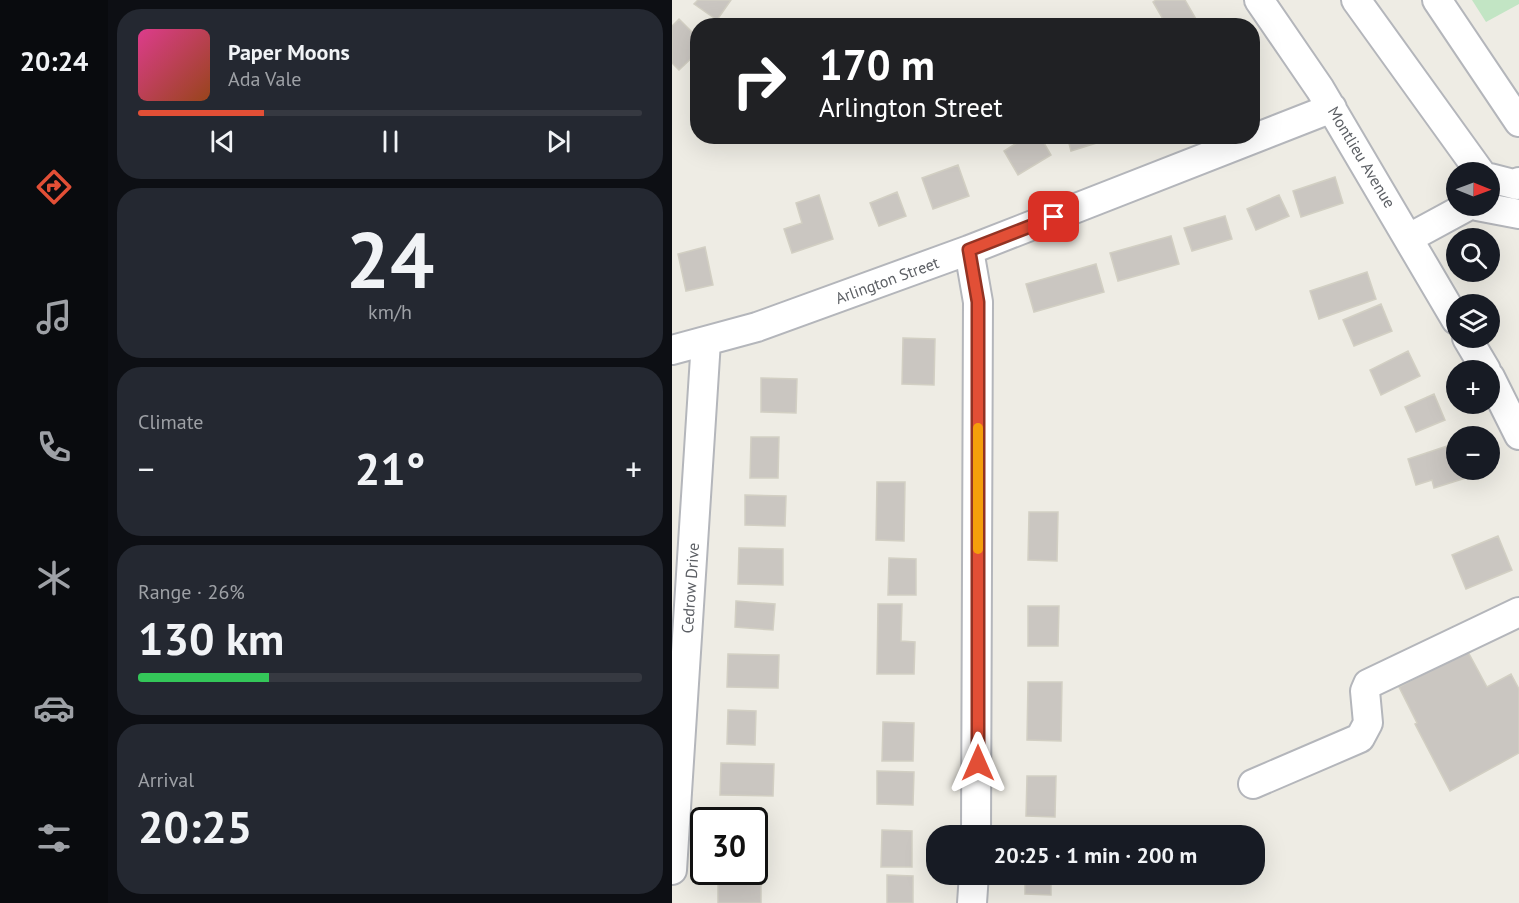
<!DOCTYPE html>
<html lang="en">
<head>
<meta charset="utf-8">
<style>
	body { margin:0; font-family:"PT Sans",sans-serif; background:#242831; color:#f1f3f6; height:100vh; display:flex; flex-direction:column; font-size:22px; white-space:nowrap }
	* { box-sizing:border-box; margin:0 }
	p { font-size:20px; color:#9ea1a6 }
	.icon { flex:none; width:33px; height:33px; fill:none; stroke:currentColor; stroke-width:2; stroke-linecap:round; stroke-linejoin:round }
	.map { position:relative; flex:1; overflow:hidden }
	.drawer { display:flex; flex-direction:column; gap:9px; padding:9px; background:#0d0f14; width:564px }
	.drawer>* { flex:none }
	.guide { position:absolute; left:18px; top:18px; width:570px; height:126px; border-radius:24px; box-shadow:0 6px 24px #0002; background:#202124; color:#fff; overflow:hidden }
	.needle { width:39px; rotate:91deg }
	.fabs { position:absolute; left:774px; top:162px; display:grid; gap:12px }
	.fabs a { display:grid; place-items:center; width:54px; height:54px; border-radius:50%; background:#171b24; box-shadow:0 6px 24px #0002; font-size:30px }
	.speed { position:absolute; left:18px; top:807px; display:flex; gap:12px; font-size:30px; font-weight:700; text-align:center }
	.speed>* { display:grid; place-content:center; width:78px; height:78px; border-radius:50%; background:#171b24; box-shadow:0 6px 24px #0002; line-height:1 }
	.speed .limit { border:3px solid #111; border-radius:9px; background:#fff; color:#111 }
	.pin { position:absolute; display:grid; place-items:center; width:51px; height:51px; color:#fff; margin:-26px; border-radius:12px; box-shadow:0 3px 9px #0006 }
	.me { position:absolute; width:66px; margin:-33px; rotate:0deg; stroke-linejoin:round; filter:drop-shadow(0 0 4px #0008) }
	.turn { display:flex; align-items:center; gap:21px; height:126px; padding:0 30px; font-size:27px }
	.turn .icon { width:78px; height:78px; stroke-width:2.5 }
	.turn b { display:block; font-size:42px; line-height:51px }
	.big { font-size:45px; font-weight:600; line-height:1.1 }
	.drawer .tile { flex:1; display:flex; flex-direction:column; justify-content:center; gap:9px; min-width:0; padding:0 21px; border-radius:24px; background:#242831 }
	.drawer .dial { align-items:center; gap:0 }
	.dial b { font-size:78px; line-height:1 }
	.song { display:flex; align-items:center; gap:18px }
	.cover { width:72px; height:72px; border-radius:9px; background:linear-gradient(135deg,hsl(330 70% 55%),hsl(20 70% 35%)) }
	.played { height:6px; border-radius:3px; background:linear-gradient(90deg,#e24f36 25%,#363941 25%) }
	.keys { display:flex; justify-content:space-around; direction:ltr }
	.heat { display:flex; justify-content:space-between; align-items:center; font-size:33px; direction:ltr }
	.charge { height:9px; border-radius:4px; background:linear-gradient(90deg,#34c759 26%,#363941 0) }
	.trip { position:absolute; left:254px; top:825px; width:339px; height:60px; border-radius:24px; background:#171b24; box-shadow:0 6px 24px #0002; font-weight:600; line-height:60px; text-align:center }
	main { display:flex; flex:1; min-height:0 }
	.dock { display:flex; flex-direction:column; width:108px; justify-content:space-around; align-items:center; background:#090b0e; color:#9ea1a6 }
	.dock .icon { width:42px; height:42px }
	.dock .on { color:#e24f36 }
	.dock b { font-size:27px; color:#f1f3f6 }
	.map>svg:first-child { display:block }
	.green { fill:#c2e5c4 }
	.building { fill:#cac6c1; stroke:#d2cfc3; stroke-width:1.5 }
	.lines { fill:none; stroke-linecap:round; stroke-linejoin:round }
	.minor-casing { stroke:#b4b6bb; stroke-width:32 }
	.minor { stroke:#fff; stroke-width:28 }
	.route-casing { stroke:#933323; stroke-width:15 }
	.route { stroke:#e24f36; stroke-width:10 }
	.slow { stroke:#f59e0b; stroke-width:10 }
	.labels { text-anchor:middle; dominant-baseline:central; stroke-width:5; stroke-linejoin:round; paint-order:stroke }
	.street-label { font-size:16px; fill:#5c5f64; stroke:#fff }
</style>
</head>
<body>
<main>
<nav class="dock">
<b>20:24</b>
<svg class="icon on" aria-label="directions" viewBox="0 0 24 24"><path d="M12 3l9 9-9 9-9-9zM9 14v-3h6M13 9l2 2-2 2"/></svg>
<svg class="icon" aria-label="music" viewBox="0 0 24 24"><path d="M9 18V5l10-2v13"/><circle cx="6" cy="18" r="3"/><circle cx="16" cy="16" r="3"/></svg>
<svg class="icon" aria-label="phone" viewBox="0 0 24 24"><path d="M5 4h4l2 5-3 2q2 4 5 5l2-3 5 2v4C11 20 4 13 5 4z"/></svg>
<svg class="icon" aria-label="climate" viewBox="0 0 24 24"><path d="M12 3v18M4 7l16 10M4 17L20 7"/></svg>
<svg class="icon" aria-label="car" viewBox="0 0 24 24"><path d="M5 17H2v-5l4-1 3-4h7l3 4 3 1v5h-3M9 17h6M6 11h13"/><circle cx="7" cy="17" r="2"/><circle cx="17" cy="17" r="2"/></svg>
<svg class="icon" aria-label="filters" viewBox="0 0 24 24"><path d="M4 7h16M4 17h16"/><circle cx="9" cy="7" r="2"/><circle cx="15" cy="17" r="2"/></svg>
</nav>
<section class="drawer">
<div class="tile">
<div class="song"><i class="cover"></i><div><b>Paper Moons</b><p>Ada Vale</p></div></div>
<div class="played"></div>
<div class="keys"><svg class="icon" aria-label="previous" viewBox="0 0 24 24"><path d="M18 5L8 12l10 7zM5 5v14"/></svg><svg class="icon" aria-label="pause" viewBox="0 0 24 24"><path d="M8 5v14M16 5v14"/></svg><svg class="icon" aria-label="next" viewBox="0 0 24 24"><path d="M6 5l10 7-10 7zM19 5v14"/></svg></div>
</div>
<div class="tile dial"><b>24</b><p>km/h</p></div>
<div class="tile"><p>Climate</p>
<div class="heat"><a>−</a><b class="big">21°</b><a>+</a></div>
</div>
<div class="tile"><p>Range · 26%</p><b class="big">130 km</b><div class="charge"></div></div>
<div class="tile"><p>Arrival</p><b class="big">20:25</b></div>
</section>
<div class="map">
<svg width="847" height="903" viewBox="0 0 847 903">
	<rect width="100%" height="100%" fill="#eeece4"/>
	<path class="green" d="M800,0h47v4l-33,18z"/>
	<path class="building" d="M26,0h33l-14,20 -23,-16z
		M484,0h29l15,26h-33l-14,-24z
		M7,19l19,19v14l-19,18 -7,-7v-37z
		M356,136h12l11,19 -33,20 -14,-24z
		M395,136h49v1l-45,14z
		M286,165l11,31 -36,13 -11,-31z
		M663,177l8,26 -42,14 -8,-26z
		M225,192l9,24 -27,10 -9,-23z
		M147,195l14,44 -41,14 -8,-24 18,-6 -6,-20z
		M607,195l10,21 -33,14 -9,-21z
		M553,216l7,23 -40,12 -8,-23z
		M499,236l8,28 -61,17 -8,-28z
		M33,247l8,38 -27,6 -8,-37z
		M424,264l8,28 -70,20 -8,-28z
		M695,272l9,27 -57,20 -9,-28z
		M709,304l11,27 -38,15 -11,-26z
		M231,338l32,1 -1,46 -32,-1z
		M736,351l12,25 -39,19 -11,-25z
		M89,378l36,1 -1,34 -35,-1z
		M762,394l11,26 -29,12 -11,-25z
		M79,437h28l-1,41h-28z
		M784,443v27h11l2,7 -35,11 -2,-8 -16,5 -8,-26z
		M205,482h28l-1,59 -28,-1z
		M73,495l41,1 -1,30 -40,-1z
		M357,512h29l-1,49 -29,-1z
		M826,536l14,34 -46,19 -14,-34z
		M67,548l44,1v36l-45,-1z
		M217,558l27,1v36h-28z
		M64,601l39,3 -2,26 -38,-3z
		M206,604h24l-1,37 14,1 -1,32h-37z
		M356,606h31l-1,40h-30z
		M795,650l20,37 24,-13 8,15v64l-69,38 -35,-67 2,-1 -18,-36z
		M56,654l51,1 -1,33 -51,-1z
		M356,682h34l-1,59 -34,-1z
		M56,710l28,1 -1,34 -28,-1z
		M211,722l31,1 -1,38h-31z
		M49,763l53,1 -1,32 -53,-1z
		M205,771l37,1 -1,33 -36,-1z
		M355,776h29l-1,41 -29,-1z
		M49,814l30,1v5h-30z
		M210,830l30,1v36h-31z
		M353,874h26v21l-26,-1z
		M215,875l26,1v27h-26z
		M46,881l43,1v21h-43z"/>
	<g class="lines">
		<g class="minor-casing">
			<path id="minor" d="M587,0l61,89 136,231
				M684,0l124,172
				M765,0l82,122
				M818,178l27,7 2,-3
				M805,206l42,8
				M737,238l59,-32
				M297,250l9,52 -2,534
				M795,338l19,32
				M0,350l85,-23 212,-77 363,-142
				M818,377l29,58
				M581,784l107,-46 8,-15 -3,-32 3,-7 151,-72
				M0,870l34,-529
				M300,903l2,-29"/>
		</g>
		<use href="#minor" class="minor"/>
	</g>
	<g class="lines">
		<g class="route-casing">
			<path id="route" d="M306,763v-461l-9,-52 85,-33"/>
		</g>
		<use href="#route" class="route"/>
		<path class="slow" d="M306,549v-121"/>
	</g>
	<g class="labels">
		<g class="street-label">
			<text transform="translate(690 157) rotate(59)">Montlieu Avenue</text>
			<text transform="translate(215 280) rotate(-20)">Arlington Street</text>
			<text transform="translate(18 588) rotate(-86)">Cedrow Drive</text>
		</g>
	</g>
</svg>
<div class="fabs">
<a><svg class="needle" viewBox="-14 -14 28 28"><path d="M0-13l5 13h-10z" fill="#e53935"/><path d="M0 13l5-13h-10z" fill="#9ea1a6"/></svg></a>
<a><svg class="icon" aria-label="search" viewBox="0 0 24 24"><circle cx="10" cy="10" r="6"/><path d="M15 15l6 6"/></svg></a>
<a><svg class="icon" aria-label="layers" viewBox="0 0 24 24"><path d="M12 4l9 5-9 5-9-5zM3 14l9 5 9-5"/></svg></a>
<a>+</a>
<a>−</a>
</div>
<div class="speed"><div class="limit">30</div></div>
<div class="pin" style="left:382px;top:217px;background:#d93025"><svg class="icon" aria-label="arrive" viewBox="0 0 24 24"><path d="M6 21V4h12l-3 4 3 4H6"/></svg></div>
<svg class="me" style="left:306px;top:763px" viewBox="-20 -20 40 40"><path d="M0-17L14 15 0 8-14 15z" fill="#e24f36" stroke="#fff" stroke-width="4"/></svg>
<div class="trip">20:25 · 1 min · 200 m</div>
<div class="guide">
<div class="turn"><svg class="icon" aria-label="right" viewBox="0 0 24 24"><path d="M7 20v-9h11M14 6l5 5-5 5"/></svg><div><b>170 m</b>Arlington Street</div></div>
</div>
</div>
</main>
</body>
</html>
